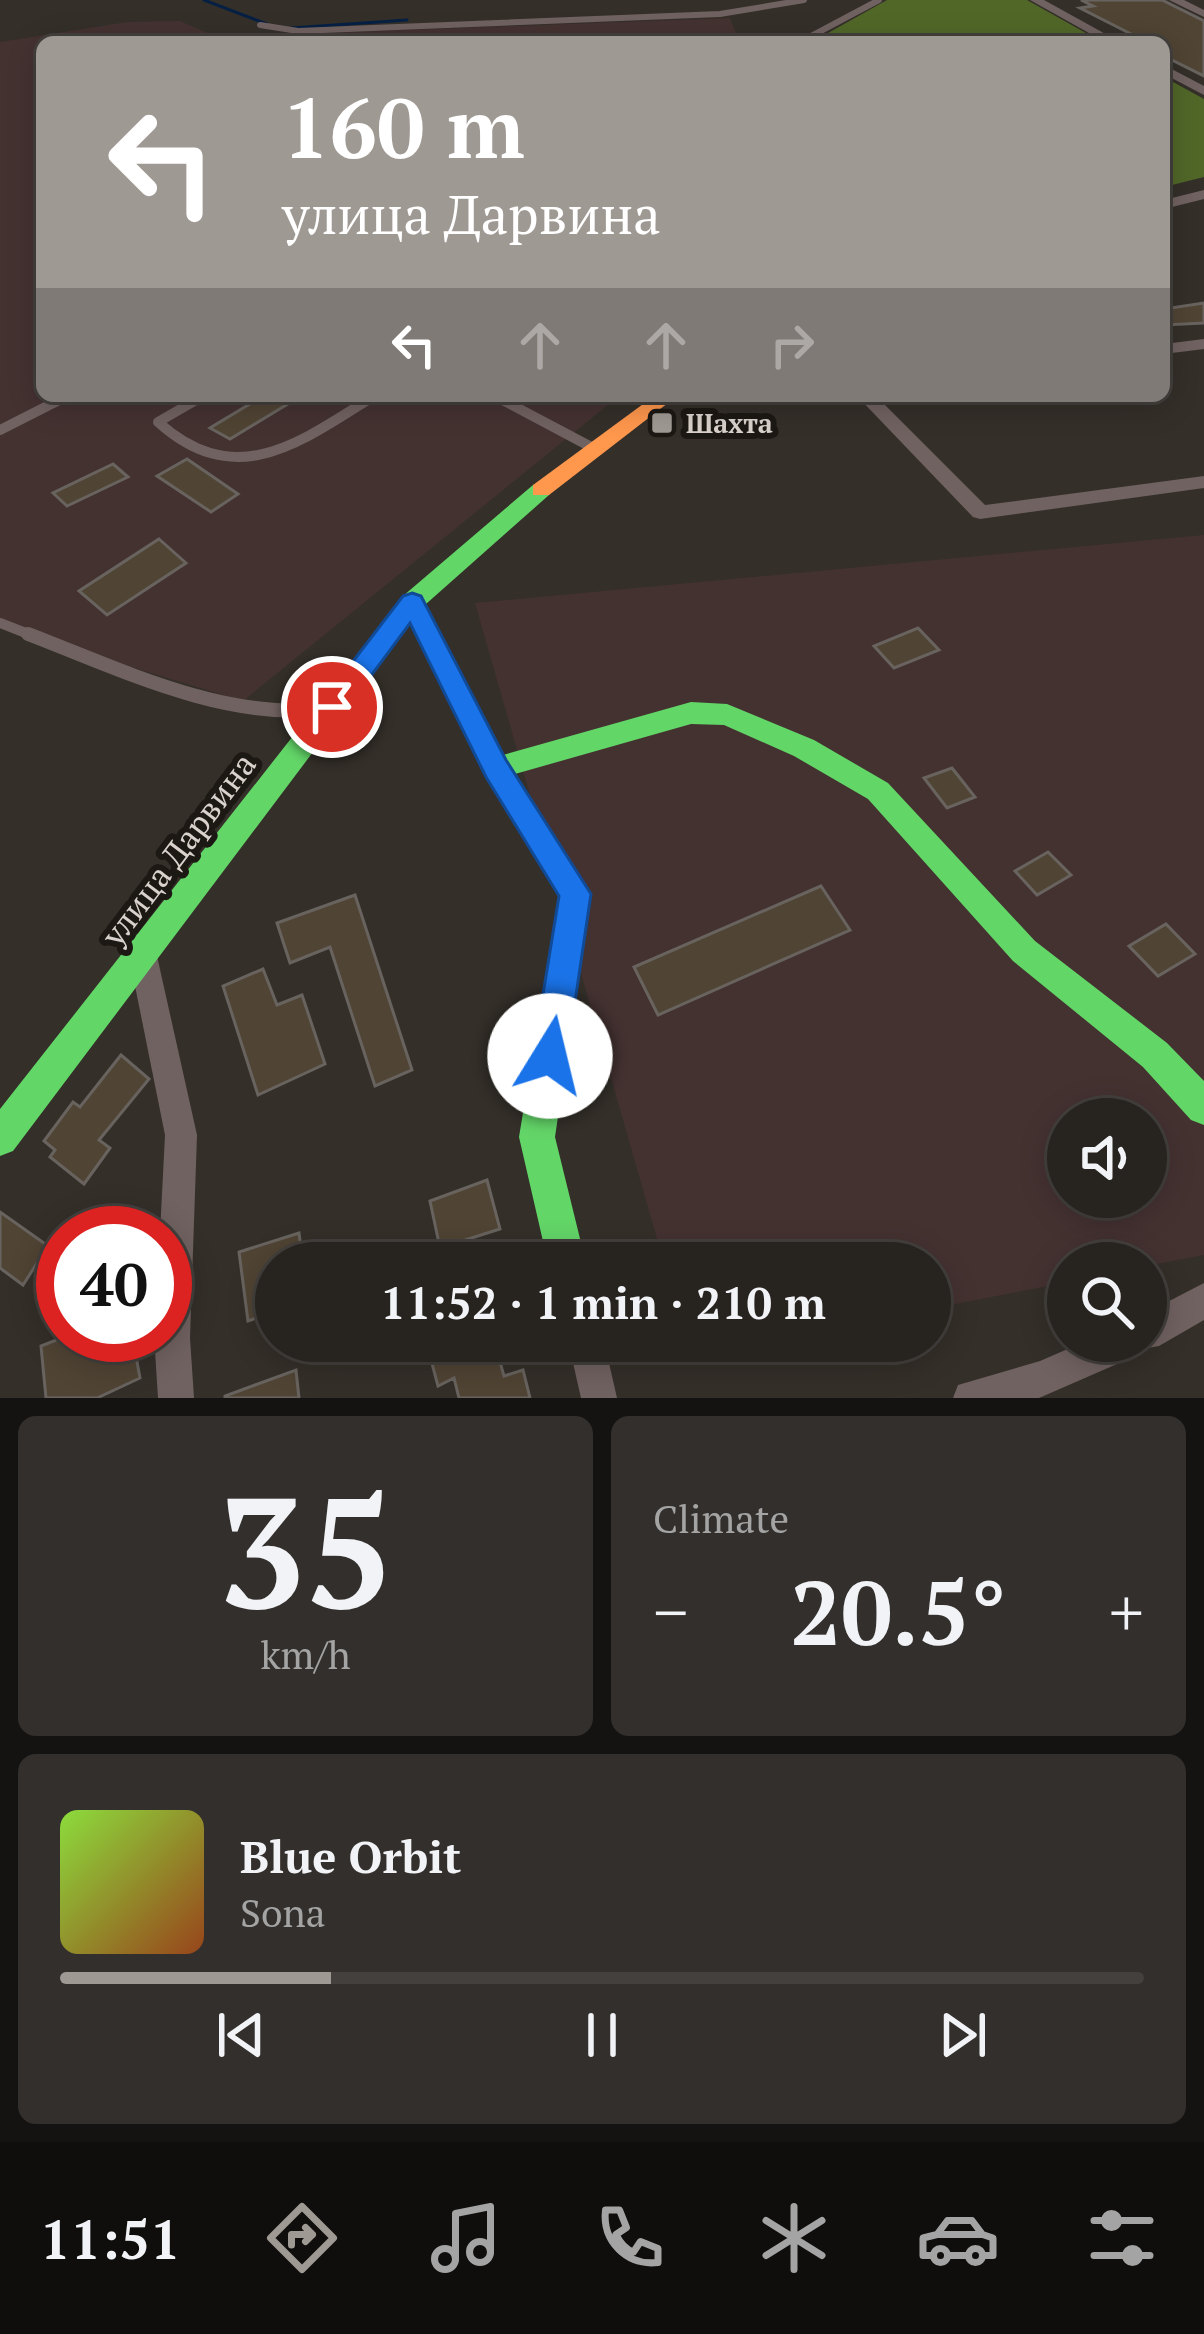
<!DOCTYPE html>
<html lang="en">
<head>
<meta charset="utf-8">
<style>
	body { margin:0; font-family:"PT Serif",serif; background:#332f2c; color:#f1f3f6; height:100vh; display:flex; flex-direction:column; font-size:45px; white-space:nowrap }
	* { box-sizing:border-box; margin:0 }
	p { font-size:39px; color:#a4a4a4 }
	.icon { flex:none; width:66px; height:66px; fill:none; stroke:currentColor; stroke-width:2; stroke-linecap:round; stroke-linejoin:round }
	.map { position:relative; height:1398px; overflow:hidden }
	.side { display:flex; flex-direction:column; gap:18px; padding:18px; background:#151311; flex:1 }
	.side>* { flex:none }
	.guide { position:absolute; left:36px; top:36px; width:1134px; height:366px; border-radius:18px; box-shadow:0 6px 30px #0003,0 0 0 3px #43403d; background:#9f9993; color:#fff; overflow:hidden }
	.tools { position:absolute; left:1047px; top:1098px; display:grid; gap:24px }
	.tools a { display:grid; place-items:center; width:120px; height:120px; border-radius:50%; background:#27231f; box-shadow:0 6px 30px #0003,0 0 0 3px #43403d; font-size:60px }
	.speed { position:absolute; left:36px; top:1206px; display:flex; gap:24px; font-size:60px; font-weight:700; text-align:center }
	.speed>* { display:grid; place-content:center; width:156px; height:156px; border-radius:50%; background:#27231f; box-shadow:0 6px 30px #0003,0 0 0 3px #43403d; line-height:1 }
	.speed .limit { border:18px solid #d22; background:#fff; color:#111 }
	.pin { position:absolute; display:grid; place-items:center; width:102px; height:102px; color:#fff; margin:-51px; border:6px solid #fff; border-radius:50%; box-shadow:0 3px 12px #0007 }
	.me { position:absolute; width:132px; margin:-66px; rotate:9deg; stroke-linejoin:round; filter:drop-shadow(0 0 9px #0008) }
	.turn { display:flex; align-items:center; gap:42px; height:252px; padding:0 48px; font-size:54px }
	.turn .icon { width:156px; height:156px; stroke-width:2.5 }
	.turn b { display:block; font-size:84px; line-height:102px }
	.lanes { display:flex; align-items:center; height:114px; padding:0 48px; background:#0003; justify-content:center; gap:60px; direction:ltr }
	.lanes .off { opacity:.35 }
	.big { font-size:90px; font-weight:700; line-height:1.1 }
	.side .card { flex:1; display:flex; flex-direction:column; justify-content:center; gap:18px; min-width:0; padding:0 42px; border-radius:18px; background:#332f2c }
	.side .dial { align-items:center; gap:0 }
	.dial b { font-size:156px; line-height:1 }
	.song { display:flex; align-items:center; gap:36px }
	.cover { width:144px; height:144px; border-radius:18px; background:linear-gradient(135deg,hsl(90 70% 55%),hsl(20 70% 35%)) }
	.played { height:12px; border-radius:6px; background:linear-gradient(90deg,#9f9993 25%,#43403d 25%) }
	.keys { display:flex; justify-content:space-around; direction:ltr }
	.heat { display:flex; justify-content:space-between; align-items:center; font-size:66px; direction:ltr }
	.side .tiles { flex:1; display:grid; gap:18px; grid-template-columns:1fr 1fr }
	.card:last-child { grid-column:span 2 }
	.trip { position:absolute; left:255px; top:1242px; width:696px; height:120px; border-radius:60px; background:#27231f; box-shadow:0 6px 30px #0003,0 0 0 3px #43403d; font-weight:700; line-height:120px; text-align:center }
	.tabs { display:flex; height:192px; justify-content:space-around; align-items:center; background:#100e0c; color:#a4a4a4 }
	.tabs .icon { width:84px; height:84px }
	.tabs .on { color:#9f9993 }
	.tabs b { font-size:54px; color:#f1f3f6 }
	.map>svg:first-child { display:block }
	.industrial { fill:#443231; fill-rule:evenodd }
	.forest { fill:#516728 }
	.lines { fill:none; stroke-linecap:round; stroke-linejoin:round }
	.stream { stroke:#062044; stroke-width:3 }
	.building { fill:#504434; stroke:#68635e; stroke-width:3 }
	.lane-far2 { stroke:#706260; stroke-width:6 }
	.lane-far1 { stroke:#706260; stroke-width:10 }
	.lane { stroke:#706260; stroke-width:14 }
	.street { fill:#706260; fill-rule:evenodd }
	.fast { fill:#63d668; fill-rule:evenodd }
	.slow { fill:#ff974d; fill-rule:evenodd }
	.route { fill:#1a73e8; stroke:#114b97; stroke-width:3 }
	.poi-dot { fill:#9f9993; stroke:#1c1813; stroke-width:4.5 }
	.labels { text-anchor:middle; dominant-baseline:central; stroke-width:12; stroke-linejoin:round; paint-order:stroke }
	.far-poi-label { font-size:27px; font-weight:bold; fill:#d9d2cc; stroke:#1c1813; text-anchor:start }
	.street-label { font-size:33px; fill:#d9d2cc; stroke:#1c1813 }
</style>
</head>
<body>
<div class="map">
<svg width="1204" height="1398" viewBox="0 0 1204 1398">
	<rect width="100%" height="100%" fill="#342f29"/>
	<path class="industrial" d="M730,18l9,24h-697v354h577l-376,305 -243,-74v-585l127,-20 53,-1 37,16z
		M1204,535v720l-58,11 -78,-3v19l-138,27v-46h-266l-189,-660zM1068,1119h78v78h-78z"/>
	<path class="forest" d="M887,0h140l75,42h-290z
		M1164,77l40,22v78l-40,10z"/>
	<g class="lines">
		<path class="stream" d="M204,0l63,24
			M291,28l116,-8"/>
	</g>
	<path class="building" d="M1081,0h81l42,21v55l-40,-20v-14l-32,-2 7,-2 -59,-30 13,-2z
		M1204,303v20l-40,2v-16z
		M263,396h38l-71,43 -20,-11z
		M187,459l51,35 -27,18 -54,-36z
		M113,464l15,13 -61,29 -14,-13z
		M159,539l27,24 -79,52 -28,-24z
		M918,628l21,22 -45,18 -20,-22z
		M952,768l23,29 -28,11 -23,-30z
		M1048,852l23,23 -34,20 -22,-24z
		M821,886l29,44 -192,85 -24,-48z
		M355,895l57,175 -37,16 -45,-139 -40,16 -13,-40z
		M1166,924l29,30 -37,22 -29,-30z
		M263,969l14,36 25,-10 23,69 -67,31 -35,-109z
		M121,1055l28,24 -50,61 11,8 -26,36 -34,-27 5,-7 -11,-9 29,-39 7,5z
		M487,1180l13,49 -60,19 -10,-47z
		M0,1212l48,34 -25,39 -23,-17z
		M299,1233l4,30h-27v48l-28,10 -9,-69z
		M69,1335h63l8,43 -43,20h-51l-5,-52z
		M426,1341h68l10,35 19,-6 7,28h-71l-5,-20 -16,8z
		M296,1370l3,28h-74v-2z"/>
	<g class="lines">
		<path class="lane-far2" d="M260,25l38,6 422,-17 84,-14
			M800,42l79,-42"/>
		<path class="lane-far1" d="M203,396l-45,26c78,70 141,21 216,-26
			M347,396l19,5
			M495,396l100,53
			M0,430l67,-34
			M0,623l36,14"/>
		<path class="lane" d="M28,634c92,35 190,84 291,76"/>
		<path class="street" d="M1030,0h14l76,42h-15z
			M1169,0h15l20,10v7z
			M1164,65l40,21v9l-40,-21z
			M1204,190v9l-40,10v-9z
			M1204,339v10l-40,5v-10z
			M857,396h19l109,109 219,-29v12l-224,31 -7,-2z
			M143,943l10,4 4,9 40,179 -7,203 4,60h-36l-4,-63h11v-102h-5l5,-98 -36,-179 4,-9z
			M1204,1283v37l-45,26 -17,3 -2,5 -101,44h-86l5,-13 82,-24 46,-20h60v-28z
			M568,1341h36l13,57h-36z"/>
		<path class="fast" d="M541,483l11,7 -3,5 -123,109 77,151 188,-53 36,2 87,36 74,43 147,158 132,102 37,38v44l-13,-5 -48,-53 -130,-106 -145,-162 -74,-43 -70,-31 -33,-1 -176,50 76,120 -36,243 31,126h-38l-29,-126 40,-241 -73,-120 -76,-153 -397,528 -13,5v-47l403,-513 130,-111z"/>
		<path class="slow" d="M654,396h23l-128,99h-16v-10z"/>
	</g>
	<path class="route" d="M412,593l9,3 85,164 85,134 -24,162 -5,12 -12,5 -12,-5 -5,-12 26,-160 -73,-119 -76,-154 -68,92h-20l-4,-8 85,-111z"/>
	<rect class="poi-dot" x="650" y="411" width="24" height="24" rx="6"/>
	<g class="labels">
		<g class="far-poi-label">
			<text x="686" y="423">Шахта</text>
		</g>
		<g class="street-label">
			<text transform="translate(178 849) rotate(-53)">улица Дарвина</text>
		</g>
	</g>
</svg>
<div class="tools">
<a><svg class="icon" aria-label="sound" viewBox="0 0 24 24"><path d="M4 9h4l5-4v14l-5-4H4zM17 9q2 3 0 6"/></svg></a>
<a><svg class="icon" aria-label="search" viewBox="0 0 24 24"><circle cx="10" cy="10" r="6"/><path d="M15 15l6 6"/></svg></a>
</div>
<div class="speed"><div class="limit">40</div></div>
<div class="pin" style="left:332px;top:707px;background:#d93025"><svg class="icon" aria-label="arrive" viewBox="0 0 24 24"><path d="M6 21V4h12l-3 4 3 4H6"/></svg></div>
<svg class="me" style="left:550px;top:1056px" viewBox="-20 -20 40 40"><circle r="19" fill="#fff"/><path d="M0-13L10 11 0 6-10 11z" fill="#1a73e8"/></svg>
<div class="trip">11:52 · 1 min · 210 m</div>
<div class="guide">
<div class="turn"><svg class="icon" aria-label="left" viewBox="0 0 24 24"><path d="M17 20v-9H6M10 6l-5 5 5 5"/></svg><div><b>160 m</b>улица Дарвина</div></div>
<div class="lanes"><svg class="icon" aria-label="left" viewBox="0 0 24 24"><path d="M17 20v-9H6M10 6l-5 5 5 5"/></svg><svg class="icon off" aria-label="ahead" viewBox="0 0 24 24"><path d="M12 20V5M6 11l6-6 6 6"/></svg><svg class="icon off" aria-label="ahead" viewBox="0 0 24 24"><path d="M12 20V5M6 11l6-6 6 6"/></svg><svg class="icon off" aria-label="right" viewBox="0 0 24 24"><path d="M7 20v-9h11M14 6l5 5-5 5"/></svg></div>
</div>
</div>
<section class="side">
<div class="tiles">
<div class="card dial"><b>35</b><p>km/h</p></div>
<div class="card"><p>Climate</p>
<div class="heat"><a>−</a><b class="big">20.5°</b><a>+</a></div>
</div>
<div class="card">
<div class="song"><i class="cover"></i><div><b>Blue Orbit</b><p>Sona</p></div></div>
<div class="played"></div>
<div class="keys"><svg class="icon" aria-label="previous" viewBox="0 0 24 24"><path d="M18 5L8 12l10 7zM5 5v14"/></svg><svg class="icon" aria-label="pause" viewBox="0 0 24 24"><path d="M8 5v14M16 5v14"/></svg><svg class="icon" aria-label="next" viewBox="0 0 24 24"><path d="M6 5l10 7-10 7zM19 5v14"/></svg></div>
</div>
</div>
</section>
<nav class="tabs">
<b>11:51</b>
<svg class="icon on" aria-label="directions" viewBox="0 0 24 24"><path d="M12 3l9 9-9 9-9-9zM9 14v-3h6M13 9l2 2-2 2"/></svg>
<svg class="icon" aria-label="music" viewBox="0 0 24 24"><path d="M9 18V5l10-2v13"/><circle cx="6" cy="18" r="3"/><circle cx="16" cy="16" r="3"/></svg>
<svg class="icon" aria-label="phone" viewBox="0 0 24 24"><path d="M5 4h4l2 5-3 2q2 4 5 5l2-3 5 2v4C11 20 4 13 5 4z"/></svg>
<svg class="icon" aria-label="climate" viewBox="0 0 24 24"><path d="M12 3v18M4 7l16 10M4 17L20 7"/></svg>
<svg class="icon" aria-label="car" viewBox="0 0 24 24"><path d="M5 17H2v-5l4-1 3-4h7l3 4 3 1v5h-3M9 17h6M6 11h13"/><circle cx="7" cy="17" r="2"/><circle cx="17" cy="17" r="2"/></svg>
<svg class="icon" aria-label="filters" viewBox="0 0 24 24"><path d="M4 7h16M4 17h16"/><circle cx="9" cy="7" r="2"/><circle cx="15" cy="17" r="2"/></svg>
</nav>
</body>
</html>
